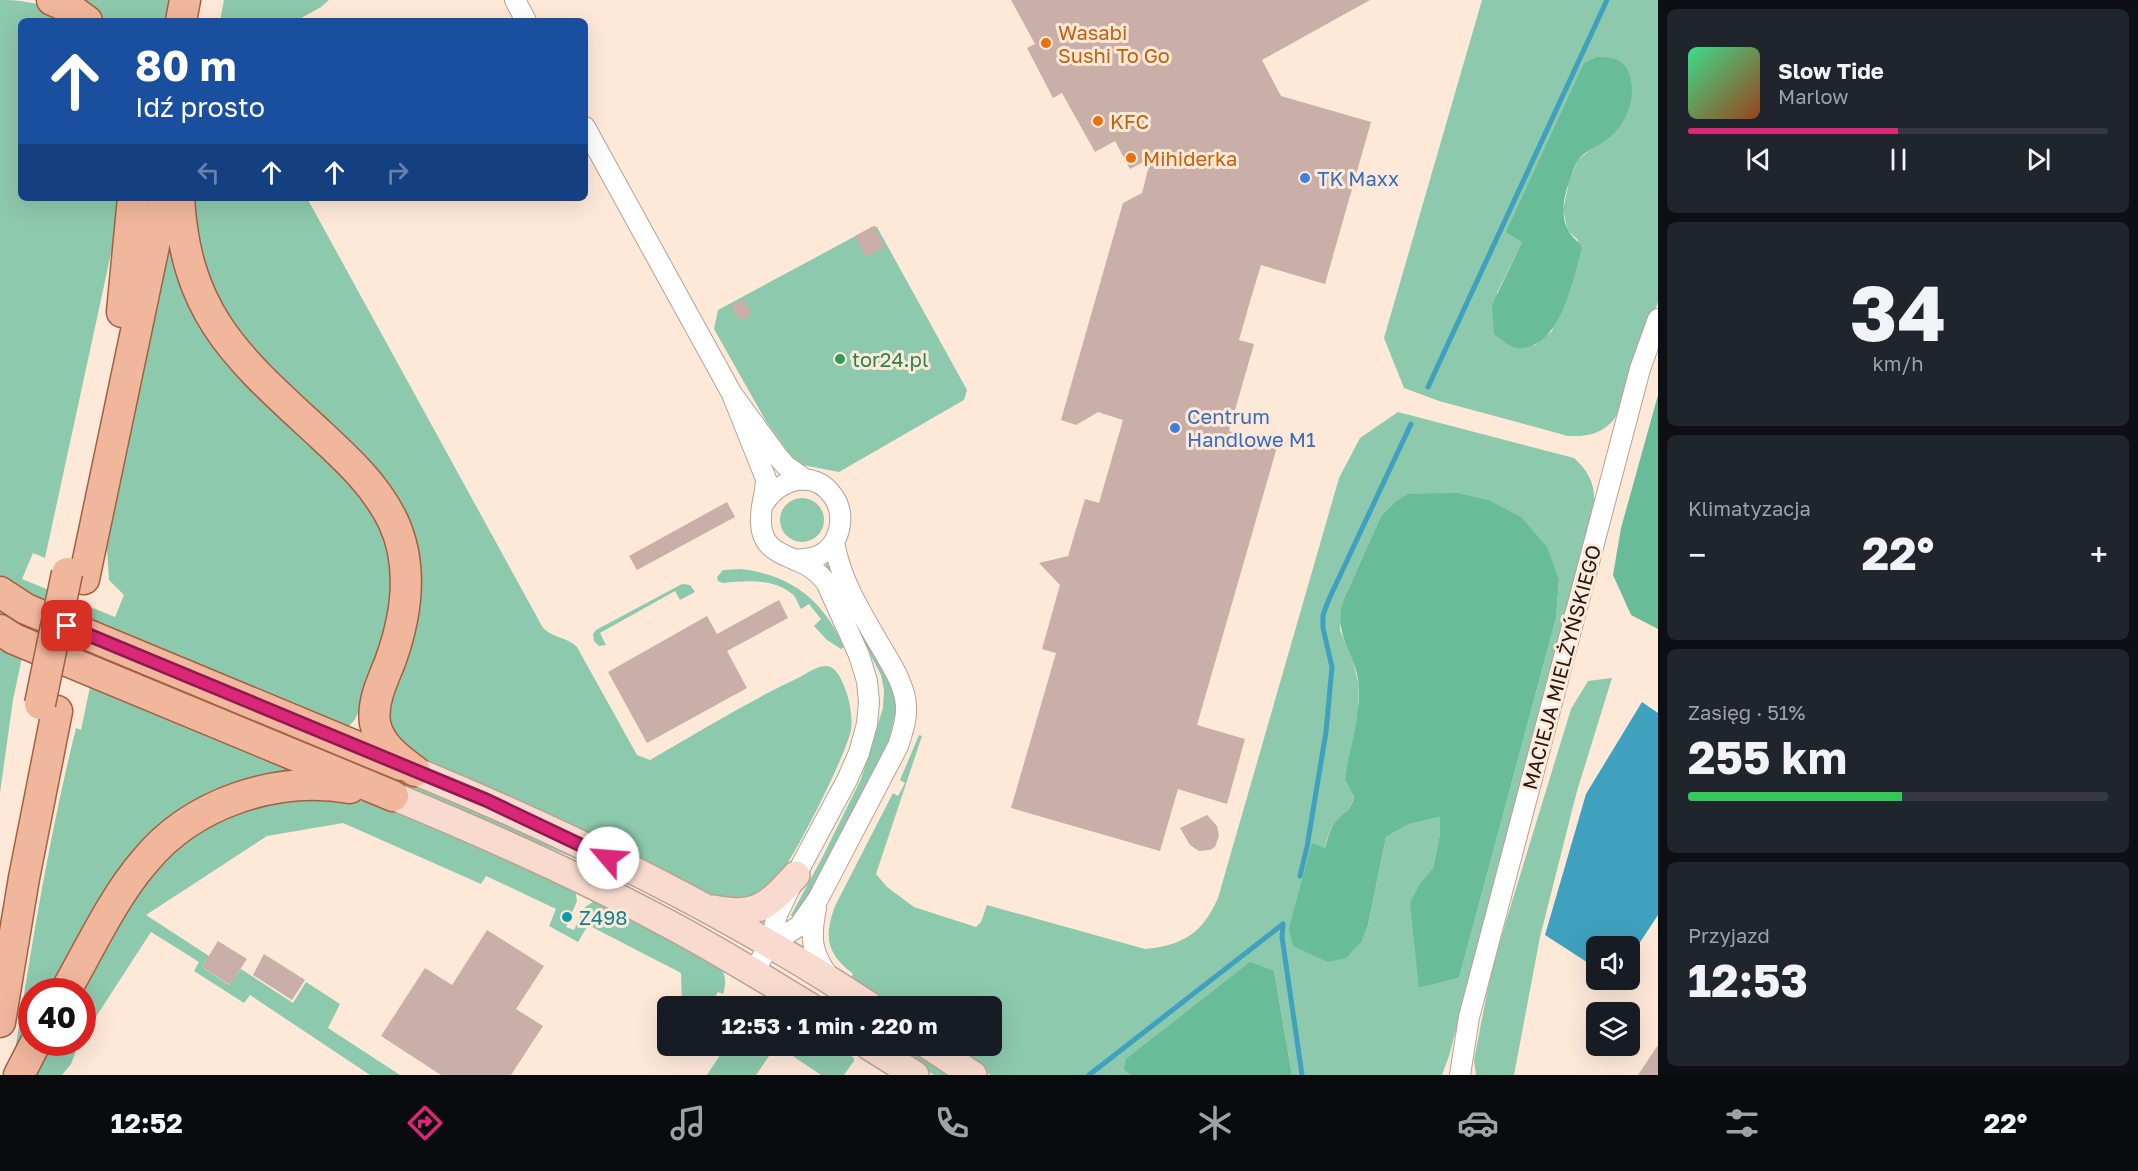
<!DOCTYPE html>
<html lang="pl">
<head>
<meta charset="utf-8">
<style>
	body { margin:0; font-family:"Golos Text",sans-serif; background:#20242c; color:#f1f3f6; height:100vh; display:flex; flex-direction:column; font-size:22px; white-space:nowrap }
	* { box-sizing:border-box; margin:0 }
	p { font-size:20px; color:#9ea1a6 }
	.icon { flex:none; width:33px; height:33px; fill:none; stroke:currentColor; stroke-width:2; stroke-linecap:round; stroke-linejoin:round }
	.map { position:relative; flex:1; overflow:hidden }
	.sheet { display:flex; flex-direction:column; gap:9px; padding:9px; background:#0d0f14; width:480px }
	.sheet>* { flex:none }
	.top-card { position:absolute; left:18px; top:18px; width:570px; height:183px; border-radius:9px; box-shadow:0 6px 24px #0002; background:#1a4fa0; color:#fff; overflow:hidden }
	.controls { position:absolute; left:1586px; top:936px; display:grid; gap:12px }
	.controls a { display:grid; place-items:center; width:54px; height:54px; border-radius:9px; background:#171b24; box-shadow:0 6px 24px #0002; font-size:30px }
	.speed { position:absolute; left:18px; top:978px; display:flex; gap:12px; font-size:30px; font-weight:700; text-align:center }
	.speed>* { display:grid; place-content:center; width:78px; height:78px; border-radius:50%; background:#171b24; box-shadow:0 6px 24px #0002; line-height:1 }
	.speed .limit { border:9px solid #d22; background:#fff; color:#111 }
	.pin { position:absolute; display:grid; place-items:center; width:51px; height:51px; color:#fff; margin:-26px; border-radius:12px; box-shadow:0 3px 9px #0006 }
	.me { position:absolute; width:66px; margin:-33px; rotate:297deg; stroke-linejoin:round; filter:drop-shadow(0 0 4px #0008) }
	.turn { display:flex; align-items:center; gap:21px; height:126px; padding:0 18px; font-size:27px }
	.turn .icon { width:78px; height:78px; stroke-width:2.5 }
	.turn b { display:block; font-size:42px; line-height:51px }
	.lanes { display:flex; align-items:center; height:57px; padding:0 18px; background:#0003; justify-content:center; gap:30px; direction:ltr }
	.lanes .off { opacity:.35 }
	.big { font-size:45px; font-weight:700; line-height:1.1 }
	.sheet .tile { flex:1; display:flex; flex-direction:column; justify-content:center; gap:9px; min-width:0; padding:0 21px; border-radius:9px; background:#20242c }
	.sheet .dial { align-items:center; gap:0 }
	.dial b { font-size:78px; line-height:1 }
	.song { display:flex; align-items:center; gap:18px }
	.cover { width:72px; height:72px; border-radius:9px; background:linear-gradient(135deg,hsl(150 70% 55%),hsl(20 70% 35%)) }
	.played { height:6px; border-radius:3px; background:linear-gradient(90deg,#db2777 50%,#363941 50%) }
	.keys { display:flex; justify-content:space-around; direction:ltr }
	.heat { display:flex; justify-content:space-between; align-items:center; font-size:33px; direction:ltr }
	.charge { height:9px; border-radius:4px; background:linear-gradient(90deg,#34c759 51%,#363941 0) }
	.trip { position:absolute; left:657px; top:996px; width:345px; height:60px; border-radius:9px; background:#171b24; box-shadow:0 6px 24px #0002; font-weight:700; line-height:60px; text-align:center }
	.dock { display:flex; height:96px; justify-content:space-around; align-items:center; background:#090b0e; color:#9ea1a6 }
	.dock .icon { width:42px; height:42px }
	.dock .active { color:#db2777 }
	.dock b { font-size:27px; color:#f1f3f6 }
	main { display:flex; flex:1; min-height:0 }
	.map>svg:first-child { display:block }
	.green { fill:#8dc9ad; fill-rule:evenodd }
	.forest { fill:#69bc98 }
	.water { fill:#3fa1bd }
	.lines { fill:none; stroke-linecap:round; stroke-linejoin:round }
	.stream { stroke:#3fa1bd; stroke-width:5 }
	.building { fill:#c9afa7 }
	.street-casing { stroke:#b6a293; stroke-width:22 }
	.secondary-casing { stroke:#b6a293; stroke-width:30 }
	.primary-casing { stroke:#a26042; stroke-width:33 }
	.street { stroke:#fff; stroke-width:20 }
	.secondary { stroke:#f8dbce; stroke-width:27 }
	.primary { stroke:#f1b79d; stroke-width:30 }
	.primary-bridge-casing { stroke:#a26042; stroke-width:33; stroke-linecap:butt }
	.primary-bridge { stroke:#f1b79d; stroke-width:30 }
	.route-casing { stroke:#8e194d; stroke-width:15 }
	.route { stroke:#db2777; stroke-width:10 }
	.food-dot { fill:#e8710a; stroke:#fee9d9; stroke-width:2 }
	.shop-dot { fill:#3f7fe0; stroke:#fee9d9; stroke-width:2 }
	.leisure-dot { fill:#2e9e5b; stroke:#fee9d9; stroke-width:2 }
	.culture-dot { fill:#0f9aa8; stroke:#fee9d9; stroke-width:2 }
	.labels { text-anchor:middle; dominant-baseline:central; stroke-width:6; stroke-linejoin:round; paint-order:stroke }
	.food-label { font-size:20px; fill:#c56008; stroke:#fee9d9; text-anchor:start }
	.shop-label { font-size:20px; fill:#366cbe; stroke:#fee9d9; text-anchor:start }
	.leisure-label { font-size:20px; fill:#27864d; stroke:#fee9d9; text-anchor:start }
	.street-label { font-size:20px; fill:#201913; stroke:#fee9d9 }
	.culture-label { font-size:20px; fill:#0d838f; stroke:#fee9d9; text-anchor:start }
</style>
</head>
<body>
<main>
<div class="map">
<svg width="1658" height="1075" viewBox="0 0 1658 1075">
	<rect width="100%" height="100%" fill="#fee9d9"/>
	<path class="green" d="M0,0c31,0 46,5 73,21h-52v177h102l-78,360 -12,-5 -11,26 93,38 9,-22 -15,-15 -2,-31 62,-323 7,29 200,248 22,91 -34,108 -10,19 -8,8 -310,-126 -36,-22z
		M73,0h99l-4,21h-67z
		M224,0h105l-8,7 -25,14h-76z
		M1482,0h176v302l-40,112c-13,19 -28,23 -50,22l-129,-35 -35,-13 -20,-50zM1630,78l-21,60 -18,11 -13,11 -9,22 -6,28 5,21 10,9 -26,91 -17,14 -18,3 -20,-55 25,-51z
		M189,198h118l236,430c10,10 24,9 34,19l60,108 13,5c49,-28 97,-58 148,-82 8,-4 20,-13 29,-12 8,1 12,9 15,15 7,15 11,33 9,49 -5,26 -65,146 -84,162 -7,5 -30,9 -39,11l-306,-141 -36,-31 25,-188 -147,-173 -64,-98z
		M874,226l3,1 90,163 -3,10 -125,72 -42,-8 -30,-41 -53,-94 4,-19z
		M1398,412l176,46c18,16 23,32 19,56l-144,542 -7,19h-150l-18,-104 -150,99 6,5h-139l-43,-29h44v-40h-101l-41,-27 3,-5c-27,-21 -29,-37 -18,-68l58,-113 5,3 7,-13 -5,-3 19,-45 3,1 -46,138 11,13 27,20 62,20 5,-5 6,-17 158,44c38,-4 57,-15 73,-51l121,-420 21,-40zM1394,503l165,77 -3,38 -97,360 -40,10 2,-106 12,-14 7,-34v-17l-31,7 -23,13 -18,88 -6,16 -50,-97 13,4c2,-10 5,-21 12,-28 9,-10 14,-9 17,-25l-9,-15 13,-67 1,-27 -6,-25 -13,-31 3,-29 38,-85z
		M780 520a22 22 0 1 1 44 0a22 22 0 1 1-44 0Z
		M827,563l68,128 2,17 -9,34 -55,112 -32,57 -8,7 -2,-3 30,-55 40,-81 22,-71 1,-18 -3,-15 -57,-107z
		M741,569c40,5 71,22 92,57 4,7 9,14 11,21l-3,2 -14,-9 -13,-14 7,-7 -12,-15 -8,5c-3,-5 -5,-13 -10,-16 -18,-15 -46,-12 -68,-10l-5,-2 -1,-4 6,-7z
		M682,584l8,1 5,7 -15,8 -5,-9 -75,42 6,12 -7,1 -5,-5 -1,-7 3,-4z
		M0,609l237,98 -3,5 -51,-21 -65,-21 -118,-49z
		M0,644l23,9 -10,47 -13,93z
		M1612,678l-35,113 -37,146 -26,138h-38l-2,-15 18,-93 79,-258 17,-28z
		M91,682l227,94 -108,24 -154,191 -24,1 -1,42 -17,24c17,-110 35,-221 62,-330l5,2z
		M339,753l135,55 120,58 -272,-111z
		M344,799l25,3 32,10 174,77 2,12 -11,26 8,3 11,-23 11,-7 123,67c8,7 7,18 4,27l-5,-2 -9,14h-27l-1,-33 -93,-48 -10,17 -29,-16 7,-17 -70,-33 -5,8 -138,-61 -76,13 -121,79 63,41 -7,11 27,18 12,-16 52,34 13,-21 34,22 -12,24 72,47h-30l-120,-80 -6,8 -50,-32 5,-9 -48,-30 -68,105 -1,-45h-7l87,-137 86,-53z
		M45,1043h34l-8,21 -9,11h-35z
		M726,1046h50l-20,29h-49z
		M778,1046h57l19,12v3l-10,14h-23z
		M890,1046h19l43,29h-18z"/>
	<path class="forest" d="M1597,57c13,0 25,1 31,14 10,23 0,51 -19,67 -9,8 -22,11 -30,21 -4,5 -7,15 -9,21 -6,15 -10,35 -2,50 3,7 11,11 14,18 -9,30 -21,102 -64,100 -8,0 -17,-9 -24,-14l-2,-29 30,-63 -16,-10 78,-169z
		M1658,395v234l-27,-14 -18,-40 8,-47z
		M1457,493l31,7 33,17 26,30 12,33 -3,38 -97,360 -40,10 -9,-85 11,-21 12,-14 7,-34v-17l-31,7 -23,13 -18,88 -6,16 -16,17 -18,4 -35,-16 -4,-18 23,-85 13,5c3,-10 5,-21 12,-28 9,-10 14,-9 17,-24l-9,-16c4,-31 15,-61 14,-93 -2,-34 -26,-48 -16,-86l38,-85 13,-13 14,-9z
		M1250,962l24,9 18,104h-162l-6,-5 2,-11z"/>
	<path class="water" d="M1642,702l16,11v202l-29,44v-13h-33v22l-51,-33 41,-141z"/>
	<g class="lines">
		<path class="stream" d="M1428,387l179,-387
			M1300,876l7,-29 19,-115 6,-65 -9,-39v-13l6,-16 82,-175
			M1283,924l-1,13 20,138
			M1089,1075l194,-151"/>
	</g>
	<path class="building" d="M1011,0h359l-108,60 19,36 90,26 -46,162 -64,-19 -10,33 -12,42 15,4 -25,87 10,3v2l38,11 -80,278 48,14 -18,65 -49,-15 -18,62 -149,-43 45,-155 -14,-4 18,-64 -21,-22 29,-7 17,-57 14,4 24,-83 -25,-8 -22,13 -15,-5 62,-217 19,-10 9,-35 -21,11 -15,-28 -20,11 -33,-59 -9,5 -26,-50 8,-4z
		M874,226l11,21 -19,10 -11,-21z
		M743,299l9,14 -11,8 -10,-14z
		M727,502l8,15 -98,53 -8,-14z
		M779,600l9,18 -61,33 20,37 -100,55 -39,-71 99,-56 10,18z
		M1207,815l10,11 2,10 -4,11 -5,3 -11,1 -9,-6 -10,-17z
		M487,930l57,36 -28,43 27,17 -32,49h-70l-60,-39 44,-68 27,17z
		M218,941l29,18 -17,26 -28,-18z
		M264,954l41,26 -13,20 -39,-25z
		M1658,1045v30h-20z"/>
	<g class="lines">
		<g class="street-casing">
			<path id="street" d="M515,0l11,21
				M585,127l147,267 46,63 8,9 20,14
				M732,394l34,85c0,14 -6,28 -5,42 0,32 26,33 47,45 7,4 13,10 18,16l33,73 8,26 2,21 -2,22 -8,29 -12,27 -51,95 -19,40 -7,30 -17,27
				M764,503c16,-24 50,-35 69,-7 14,20 7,50 -15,60 -8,3 -15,3 -23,4
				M816,908c-6,30 -5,46 14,70
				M770,945l29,-19 19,-27 80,-153c4,-13 9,-26 8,-40 -1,-21 -15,-42 -25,-59 -20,-35 -40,-65 -47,-105
				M1460,1075l9,-58 171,-648 18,-50"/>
		</g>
		<g class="secondary-casing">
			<path id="secondary" d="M415,771c158,65 312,141 455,235
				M393,796c92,38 182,78 270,125 50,26 98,56 146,85
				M713,909c43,9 55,-3 83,-34
				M869,1046l46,29
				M929,1046l44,29"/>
		</g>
		<g class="primary-casing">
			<path id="primary" d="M52,0l16,7 19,14
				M181,21l4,-21
				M179,198c7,119 60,161 142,237 28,26 55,51 72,86 21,45 13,97 -3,141 -8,20 -18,40 -15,61 4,22 24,36 40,48
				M122,312l11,-114
				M84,579l80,-381
				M0,592l26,17 375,156
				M0,630l14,9 379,157
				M65,992c24,-42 48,-94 79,-130 48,-59 132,-87 206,-74
				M0,1022l24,-144 33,-167
				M19,1075l17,-33"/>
		</g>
		<use href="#street" class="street"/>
		<use href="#secondary" class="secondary"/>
		<use href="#primary" class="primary"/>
		<g class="primary-bridge-casing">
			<path id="primary-bridge" d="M40,704l27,-131"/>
		</g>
		<use href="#primary-bridge" class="primary-bridge"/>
	</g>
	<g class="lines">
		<g class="route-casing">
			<path id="route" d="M67,626l419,174 122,58"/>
		</g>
		<use href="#route" class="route"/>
	</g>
	<g class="food-dot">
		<circle cx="1046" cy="43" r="6"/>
		<circle cx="1098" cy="121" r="6"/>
		<circle cx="1131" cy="158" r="6"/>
	</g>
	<g class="shop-dot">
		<circle cx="1305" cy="178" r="6"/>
		<circle cx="1175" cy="428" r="6"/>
	</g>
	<circle class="leisure-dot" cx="840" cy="359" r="6"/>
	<circle class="culture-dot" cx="567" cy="917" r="6"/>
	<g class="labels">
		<g class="food-label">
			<text x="1058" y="32">Wasabi<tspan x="1058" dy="23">Sushi To Go</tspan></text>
			<text x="1110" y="121">KFC</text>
			<text x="1143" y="158">Mihiderka</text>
		</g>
		<g class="shop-label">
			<text x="1317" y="178">TK Maxx</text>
			<text x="1187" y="416">Centrum<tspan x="1187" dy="23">Handlowe M1</tspan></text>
		</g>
		<g class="leisure-label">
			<text x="852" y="359">tor24.pl</text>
		</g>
		<g class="street-label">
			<text transform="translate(1561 667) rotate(-75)">MACIEJA MIELŻYŃSKIEGO</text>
		</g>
		<g class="culture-label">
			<text x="579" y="917">Z498</text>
		</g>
	</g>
</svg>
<div class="controls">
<a><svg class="icon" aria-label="sound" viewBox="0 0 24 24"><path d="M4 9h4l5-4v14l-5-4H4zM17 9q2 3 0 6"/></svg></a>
<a><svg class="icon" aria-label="layers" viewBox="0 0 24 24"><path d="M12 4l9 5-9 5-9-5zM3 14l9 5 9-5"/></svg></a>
</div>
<div class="speed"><div class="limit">40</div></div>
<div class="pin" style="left:67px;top:626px;background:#d93025"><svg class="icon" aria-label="arrive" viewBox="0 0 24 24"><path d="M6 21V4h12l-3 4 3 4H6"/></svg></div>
<svg class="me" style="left:608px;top:858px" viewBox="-20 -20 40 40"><circle r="19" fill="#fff"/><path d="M0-13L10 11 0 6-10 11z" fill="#db2777"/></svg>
<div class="trip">12:53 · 1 min · 220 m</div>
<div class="top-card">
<div class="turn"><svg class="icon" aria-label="ahead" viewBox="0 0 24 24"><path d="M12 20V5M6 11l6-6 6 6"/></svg><div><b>80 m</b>Idź prosto</div></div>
<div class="lanes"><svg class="icon off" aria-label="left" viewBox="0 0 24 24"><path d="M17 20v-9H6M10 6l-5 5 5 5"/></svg><svg class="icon" aria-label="ahead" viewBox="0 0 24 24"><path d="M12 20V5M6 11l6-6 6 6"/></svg><svg class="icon" aria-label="ahead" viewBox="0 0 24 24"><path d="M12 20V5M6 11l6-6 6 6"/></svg><svg class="icon off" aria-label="right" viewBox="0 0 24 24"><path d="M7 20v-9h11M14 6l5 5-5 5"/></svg></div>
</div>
</div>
<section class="sheet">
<div class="tile">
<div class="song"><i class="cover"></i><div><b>Slow Tide</b><p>Marlow</p></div></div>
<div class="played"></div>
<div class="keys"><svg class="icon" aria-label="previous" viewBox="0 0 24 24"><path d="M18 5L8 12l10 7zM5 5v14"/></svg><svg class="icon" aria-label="pause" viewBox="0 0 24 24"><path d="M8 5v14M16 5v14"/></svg><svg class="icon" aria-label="next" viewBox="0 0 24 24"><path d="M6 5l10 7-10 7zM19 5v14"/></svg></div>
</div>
<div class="tile dial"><b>34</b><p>km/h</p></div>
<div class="tile"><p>Klimatyzacja</p>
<div class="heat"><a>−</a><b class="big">22°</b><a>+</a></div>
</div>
<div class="tile"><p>Zasięg · 51%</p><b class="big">255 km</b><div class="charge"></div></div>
<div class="tile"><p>Przyjazd</p><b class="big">12:53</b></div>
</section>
</main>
<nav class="dock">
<b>12:52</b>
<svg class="icon active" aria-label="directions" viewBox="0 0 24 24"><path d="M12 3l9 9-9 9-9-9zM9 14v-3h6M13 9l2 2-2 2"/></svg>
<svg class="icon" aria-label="music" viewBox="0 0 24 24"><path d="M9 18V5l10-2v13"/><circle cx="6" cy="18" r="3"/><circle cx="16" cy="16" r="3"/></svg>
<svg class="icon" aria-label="phone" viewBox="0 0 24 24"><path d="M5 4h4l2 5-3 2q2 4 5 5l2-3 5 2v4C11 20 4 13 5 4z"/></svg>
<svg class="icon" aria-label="climate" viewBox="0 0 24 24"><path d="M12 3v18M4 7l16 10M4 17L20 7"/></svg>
<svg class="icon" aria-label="car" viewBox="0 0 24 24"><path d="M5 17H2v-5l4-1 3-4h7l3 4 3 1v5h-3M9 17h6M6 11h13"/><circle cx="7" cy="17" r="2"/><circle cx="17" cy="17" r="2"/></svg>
<svg class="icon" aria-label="filters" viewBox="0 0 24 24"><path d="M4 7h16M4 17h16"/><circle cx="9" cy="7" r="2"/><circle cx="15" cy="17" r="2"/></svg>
<b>22°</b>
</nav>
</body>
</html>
